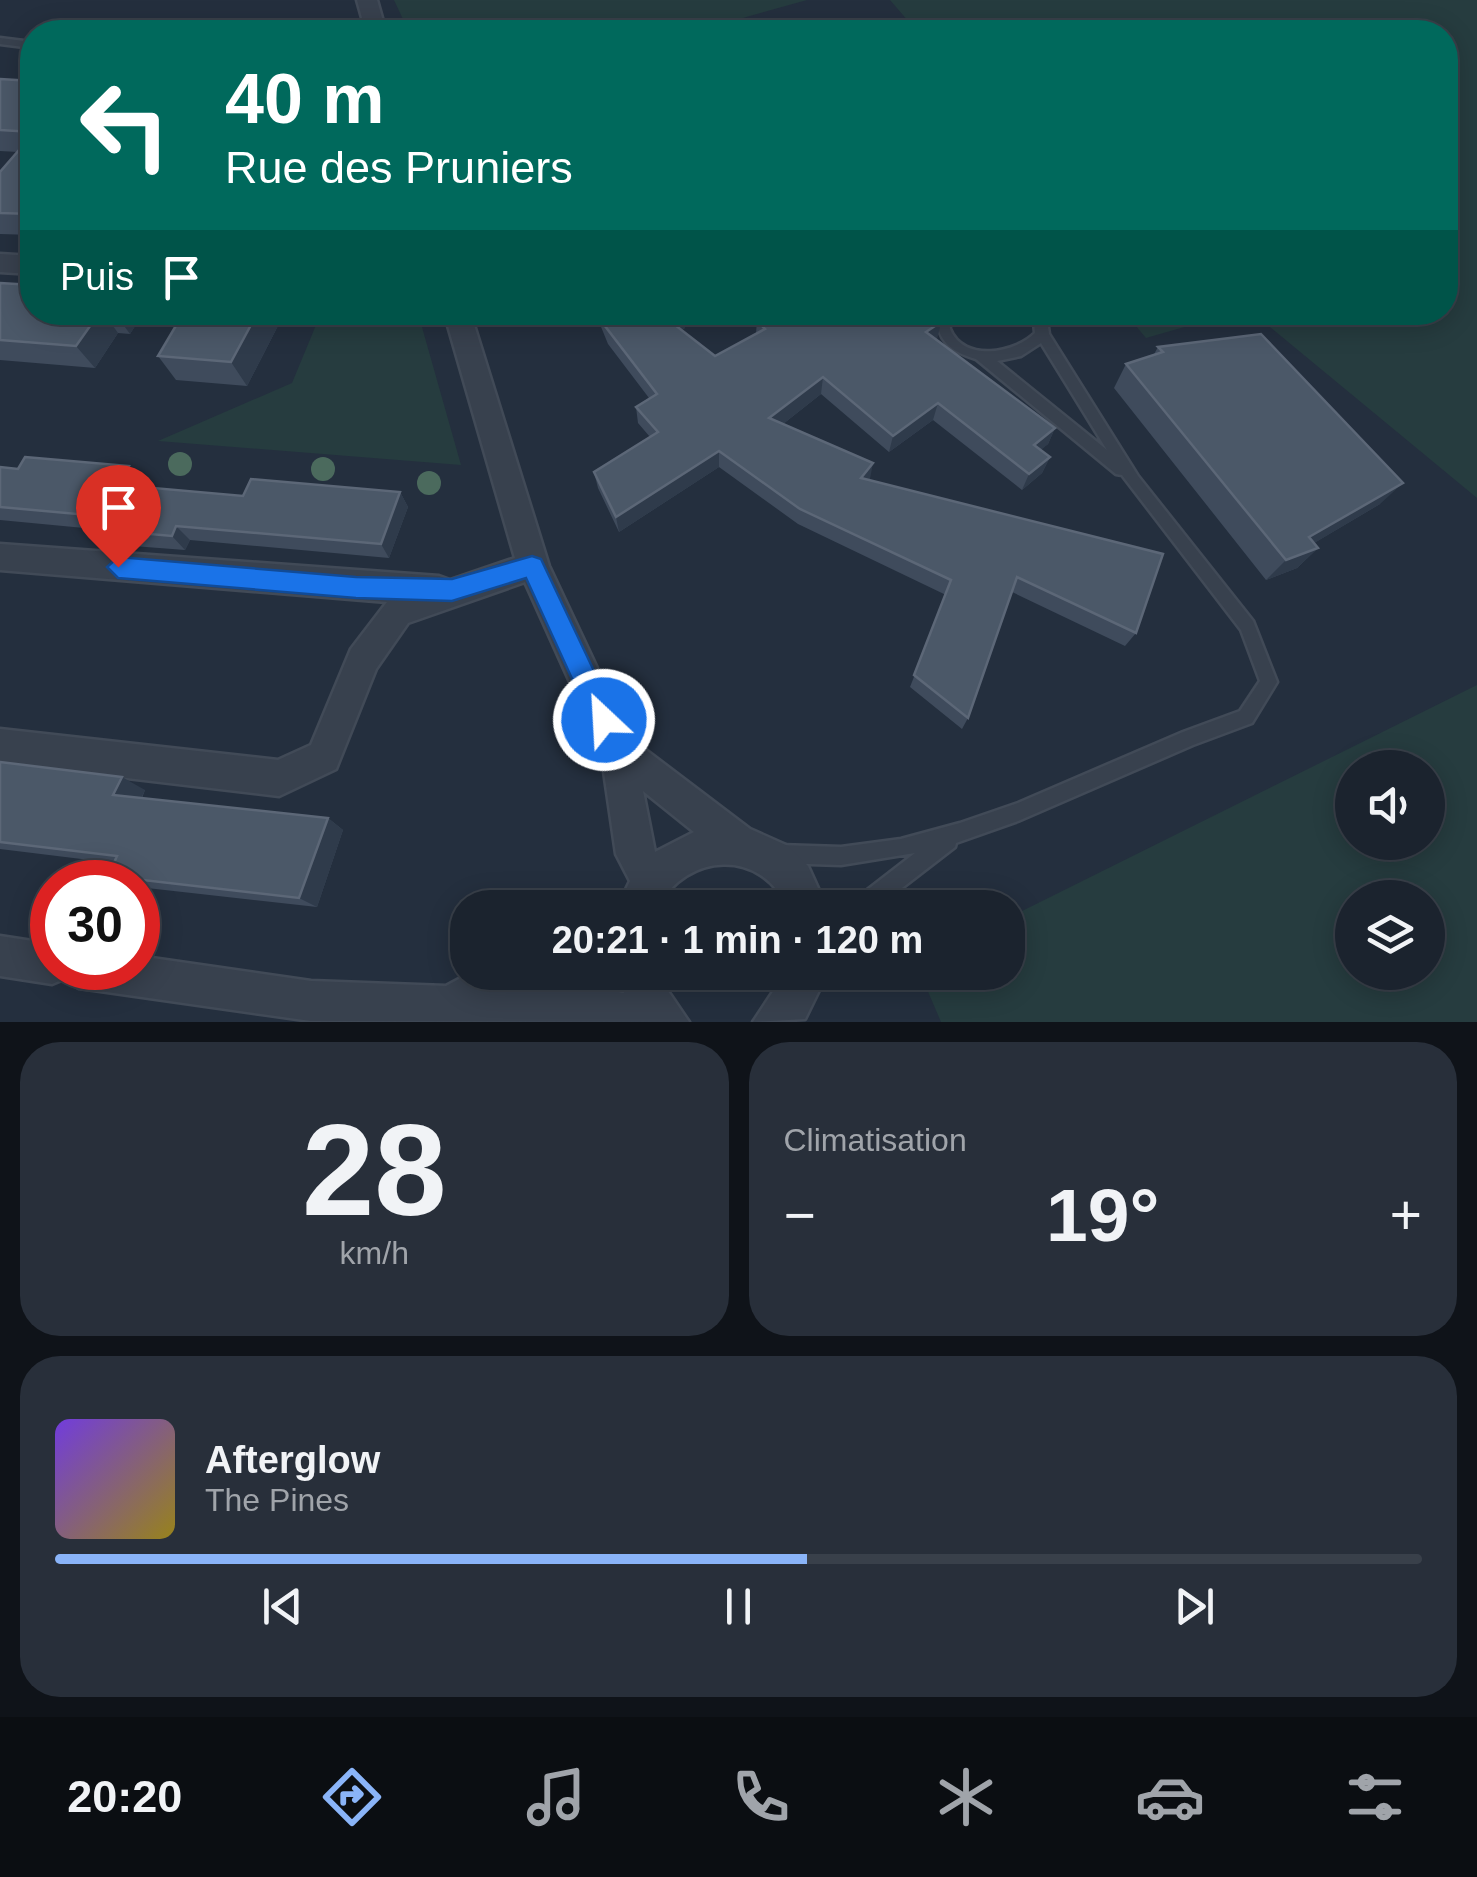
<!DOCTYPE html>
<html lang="fr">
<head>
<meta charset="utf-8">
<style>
	body { margin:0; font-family:Arial,sans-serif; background:#282f3a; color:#f1f3f6; height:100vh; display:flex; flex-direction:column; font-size:38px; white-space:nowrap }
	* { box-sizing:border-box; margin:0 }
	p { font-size:32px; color:#a0a4aa }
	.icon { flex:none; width:55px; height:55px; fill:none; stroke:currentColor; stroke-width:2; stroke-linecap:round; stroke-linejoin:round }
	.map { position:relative; height:1022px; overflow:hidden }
	.sheet { display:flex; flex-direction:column; gap:20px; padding:20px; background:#0f1319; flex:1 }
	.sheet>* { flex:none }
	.top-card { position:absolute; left:20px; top:20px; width:1438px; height:305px; border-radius:40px; box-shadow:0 5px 25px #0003,0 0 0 2px #39404a; background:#00695c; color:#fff; overflow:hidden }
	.buttons { position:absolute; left:1335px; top:750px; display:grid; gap:20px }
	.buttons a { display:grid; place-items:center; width:110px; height:110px; border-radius:50%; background:#1b232e; box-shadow:0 5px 25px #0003,0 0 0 2px #39404a; font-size:50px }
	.speed { position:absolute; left:30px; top:860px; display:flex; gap:20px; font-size:50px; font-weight:700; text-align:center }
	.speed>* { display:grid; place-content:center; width:130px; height:130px; border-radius:50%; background:#1b232e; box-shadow:0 5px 25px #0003,0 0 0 2px #39404a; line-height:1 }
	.speed .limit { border:15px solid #d22; background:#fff; color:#111 }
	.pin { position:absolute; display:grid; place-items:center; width:85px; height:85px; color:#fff; margin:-102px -42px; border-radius:50% 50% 50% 0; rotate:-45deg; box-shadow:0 0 10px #0007 }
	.pin .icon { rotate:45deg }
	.me { position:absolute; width:110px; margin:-55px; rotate:335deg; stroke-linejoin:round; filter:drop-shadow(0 0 8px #0008) }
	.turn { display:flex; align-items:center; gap:35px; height:210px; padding:0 40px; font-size:45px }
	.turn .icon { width:130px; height:130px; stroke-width:2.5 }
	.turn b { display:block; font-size:70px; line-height:85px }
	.then { display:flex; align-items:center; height:95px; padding:0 40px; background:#0003; gap:20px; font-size:38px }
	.big { font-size:75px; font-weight:600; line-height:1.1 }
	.sheet .widget { flex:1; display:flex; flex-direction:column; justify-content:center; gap:15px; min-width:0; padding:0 35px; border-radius:40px; background:#282f3a }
	.sheet .dial { align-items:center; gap:0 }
	.dial b { font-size:130px; line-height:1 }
	.song { display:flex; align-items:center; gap:30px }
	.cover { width:120px; height:120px; border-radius:15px; background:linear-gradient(135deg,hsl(260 70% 55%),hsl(50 70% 35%)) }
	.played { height:10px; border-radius:5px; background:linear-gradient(90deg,#8ab4f8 55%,#39404a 55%) }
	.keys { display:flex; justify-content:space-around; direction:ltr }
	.heat { display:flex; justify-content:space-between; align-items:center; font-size:55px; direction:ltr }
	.sheet .tiles { flex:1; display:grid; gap:20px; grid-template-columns:1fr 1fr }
	.widget:last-child { grid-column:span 2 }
	.trip { position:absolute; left:450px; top:890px; width:575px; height:100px; border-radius:40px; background:#1b232e; box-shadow:0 5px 25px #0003,0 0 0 2px #39404a; font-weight:600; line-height:100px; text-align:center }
	.tabs { display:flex; height:160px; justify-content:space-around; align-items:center; background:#0b0e12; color:#a0a4aa }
	.tabs .icon { width:70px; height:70px }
	.tabs .selected { color:#8ab4f8 }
	.tabs b { font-size:45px; color:#f1f3f6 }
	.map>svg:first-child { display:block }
	.green { fill:#263c3f; fill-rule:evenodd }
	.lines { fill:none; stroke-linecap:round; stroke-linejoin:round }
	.service-casing { stroke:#414a57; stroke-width:5 }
	.minor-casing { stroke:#414a57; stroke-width:5 }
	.service { fill:#38414e; fill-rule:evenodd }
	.minor { fill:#38414e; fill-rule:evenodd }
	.tree { fill:#4b6a5d }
	.wall { fill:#3f4b5c }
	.shaded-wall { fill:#2f3b4b }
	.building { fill:#4b5868; stroke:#5c6777; stroke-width:2.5 }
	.route { fill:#1a73e8; stroke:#114b97; stroke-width:2.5 }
</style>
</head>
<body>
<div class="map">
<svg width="1477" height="1022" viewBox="0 0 1477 1022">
	<rect width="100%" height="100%" fill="#242f3e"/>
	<path class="green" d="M394,0h413l-75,21 -119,5 -19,6h-185z
		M890,0h587v498l-224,-185 192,-1v-280h-543l7,-10z
		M321,313h97l43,152 -303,-24 134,-58z
		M1125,313h85l6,5 -70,20z
		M1477,685v337h-536l-21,-49 88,-1v-54zM1352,768h76v74h-76zM1352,898h76v74h-76z"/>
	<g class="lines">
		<g class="service-casing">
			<path id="service" d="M0,38l32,4v6l-32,-4z
				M935,312h13c0,2 2,16 2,17 14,34 65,24 85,4l-2,-21h13l3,22 89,142 115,145 24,61 -25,41 -59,22 -175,76 -62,22 -1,4 -79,61h-25l2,-7 62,-48 -74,12 -62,-2 -7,-2 -2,-7 2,-7 7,-2 62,2 60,-8 59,-16 58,-20 165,-71 57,-21 20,-30 -19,-51 -119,-155 -6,-1 -140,-115c-27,-8 -38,-18 -41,-47zM1041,343l66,107 -110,-89 24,-5z"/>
		</g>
		<g class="minor-casing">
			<path id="minor" d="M357,0h20l9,32h-20z
				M0,254l32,2v18l-32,-2z
				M444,312h26l79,254 81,172 120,91 38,17 20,20 19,42h-39c-27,-60 -101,-56 -131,0h-40l13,-27 -14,-27 -15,-103 -76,-169 -117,41 -32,46 -40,100 -57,27 -279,-33v-34l278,31 33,-15 40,-96 36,-47 -387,-32v-26l439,32 11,4 65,-22zM643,791l51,41 -39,20z
				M0,936l52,8v24h86v-12l173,25 135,5 26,-14h63l-5,12 34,-1 60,10 -9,-21h40l34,50 -378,-1 -232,-33 -15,-9 -12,5 -52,-8z
				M786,972h42l-23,47 -52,3z"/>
		</g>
		<use href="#service" class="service"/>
		<use href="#minor" class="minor"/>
	</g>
	<g class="tree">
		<circle cx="180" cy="464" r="12"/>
		<circle cx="323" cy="469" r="12"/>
		<circle cx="429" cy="483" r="12"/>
	</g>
	<path class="wall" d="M0,79l32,2v154l-32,-1v-62l18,-20 -18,-1z
		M0,283l32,29h112l-14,22 -12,-1 -23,35 -95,-8z
		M184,312h94l4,6 -35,68 -71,-6 -18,-24z
		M595,312h89l1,16 -4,2 34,26 41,-23 1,-12 179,19 119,88 -7,16 -8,6 10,7 -8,16 -20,17 -89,-70 -44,32 -68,-58 -38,30 87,55 -1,1 267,153 -11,13 -113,-54 -44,126 -6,11 -52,-42 36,-92 -148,-71 -79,-57 -100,65 -21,-44 -4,-16 56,-35 -12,-14 -2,-16 13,-9 -41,-54z
		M1158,347l222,157 -66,39 4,5 -21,20 -31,12 -152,-192 12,-24 27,-8z
		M0,467l143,14 -3,6 103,9 157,-4 8,15 -19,51 -199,-18 -5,10 -65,-5 -15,-15 -105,-10z
		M0,762l145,28 -3,8 186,20 15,12 -26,77 -179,-20v-5h-14l-16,-6 6,-13 -114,-14z"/>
	<path class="shaded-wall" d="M100,312h3l15,21 -23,35 -19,-22z
		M114,312h30l-14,22z
		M258,312h20l4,6 -35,68 -16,-24z
		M678,312h6l1,16 -18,8 -1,-18z
		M941,322l-4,18 -11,-8z
		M823,377l-2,17 -52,41v-17z
		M938,403l-5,17 -44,32 4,-16z
		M1055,428l-7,16 -21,18 7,-17z
		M719,451v16l-100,65 -3,-15z
		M1050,457l-8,16 -20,17 7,-16z
		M873,463l-3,16 -12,15 3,-16z
		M129,466l14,15 -10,19 -14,-15z
		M1403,483l-23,21 -91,54 20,-21z
		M400,492l8,15 -19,51 -8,-14z
		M176,526l14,14 -5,10 -13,-14z
		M1318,548l-21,20 -31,12 20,-20z
		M122,777l23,13 -8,17 -24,-12z
		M328,818l15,12 -26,77 -18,-9z"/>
	<path class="building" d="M0,79l32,2v51l-32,-2z
		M32,135v79l-32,-1v-41z
		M0,283l32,2v27h68l-24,34 -76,-6z
		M184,312h74l-27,50 -73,-6z
		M599,312h79l-12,6 49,38 50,-27 -8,-8 14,-9h157l13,10 -15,10 129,96 -21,17 16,12 -21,17 -91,-71 -45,33 -70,-59 -54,41 104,45 -12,15 302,76 -27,79 -119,-56 -49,141 -54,-43 37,-95 -151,-71 -81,-58 -103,66 -22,-45 64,-40 -22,-25 21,-13 -52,-68z
		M1261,334l142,149 -94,54 9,11 -32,12 -160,-196 37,-12 -5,-5z
		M25,457l104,9 -10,19 124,11 8,-17 149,13 -19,52 -205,-18 -4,10 -68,-6 7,-13 -111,-10v-40l18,2z
		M0,762l122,15 -9,18 215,23 -29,80 -191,-22 9,-20 -117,-14z"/>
	<path class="route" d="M532,556l9,3 72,152 4,9 -4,9 -9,3 -9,-3 -69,-151 -74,23 -96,-3 -238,-20 -11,-11 11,-10 238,20 96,2z"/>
</svg>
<div class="buttons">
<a><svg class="icon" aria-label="sound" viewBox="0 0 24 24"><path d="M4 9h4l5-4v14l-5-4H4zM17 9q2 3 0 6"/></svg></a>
<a><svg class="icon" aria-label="layers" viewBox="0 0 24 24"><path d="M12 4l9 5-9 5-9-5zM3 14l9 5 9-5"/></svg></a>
</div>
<div class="speed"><div class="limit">30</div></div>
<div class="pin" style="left:118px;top:567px;background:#d93025"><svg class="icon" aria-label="arrive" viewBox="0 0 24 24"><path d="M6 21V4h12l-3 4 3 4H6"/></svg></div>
<svg class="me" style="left:604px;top:720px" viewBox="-20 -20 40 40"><circle r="17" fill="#1a73e8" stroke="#fff" stroke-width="3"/><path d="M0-11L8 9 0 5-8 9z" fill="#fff"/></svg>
<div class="trip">20:21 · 1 min · 120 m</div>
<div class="top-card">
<div class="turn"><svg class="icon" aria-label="left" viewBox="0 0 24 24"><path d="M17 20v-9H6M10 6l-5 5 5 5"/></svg><div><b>40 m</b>Rue des Pruniers</div></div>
<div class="then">Puis<svg class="icon" aria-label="arrive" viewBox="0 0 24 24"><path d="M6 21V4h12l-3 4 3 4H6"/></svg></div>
</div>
</div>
<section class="sheet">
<div class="tiles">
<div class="widget dial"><b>28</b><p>km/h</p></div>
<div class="widget"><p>Climatisation</p>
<div class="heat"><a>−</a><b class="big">19°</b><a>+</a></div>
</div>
<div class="widget">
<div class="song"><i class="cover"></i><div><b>Afterglow</b><p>The Pines</p></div></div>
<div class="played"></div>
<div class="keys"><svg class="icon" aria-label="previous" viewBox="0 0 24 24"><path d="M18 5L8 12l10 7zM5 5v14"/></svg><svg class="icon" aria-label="pause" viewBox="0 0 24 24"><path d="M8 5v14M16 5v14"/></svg><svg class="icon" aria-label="next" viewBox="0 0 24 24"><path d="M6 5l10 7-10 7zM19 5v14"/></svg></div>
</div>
</div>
</section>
<nav class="tabs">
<b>20:20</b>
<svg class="icon selected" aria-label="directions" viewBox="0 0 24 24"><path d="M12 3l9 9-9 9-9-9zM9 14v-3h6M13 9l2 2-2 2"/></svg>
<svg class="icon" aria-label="music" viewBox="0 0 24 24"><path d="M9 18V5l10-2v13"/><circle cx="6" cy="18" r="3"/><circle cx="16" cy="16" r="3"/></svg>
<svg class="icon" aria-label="phone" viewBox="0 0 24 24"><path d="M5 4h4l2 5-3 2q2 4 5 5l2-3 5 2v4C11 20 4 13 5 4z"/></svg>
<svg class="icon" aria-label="climate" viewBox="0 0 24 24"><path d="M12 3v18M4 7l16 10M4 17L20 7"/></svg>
<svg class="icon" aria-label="car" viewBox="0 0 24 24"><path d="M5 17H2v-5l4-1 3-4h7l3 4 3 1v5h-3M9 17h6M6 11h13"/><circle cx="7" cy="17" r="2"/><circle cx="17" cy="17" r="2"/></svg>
<svg class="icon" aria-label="filters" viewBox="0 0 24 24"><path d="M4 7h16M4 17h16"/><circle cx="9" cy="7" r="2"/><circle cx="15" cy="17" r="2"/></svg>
</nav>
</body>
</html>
